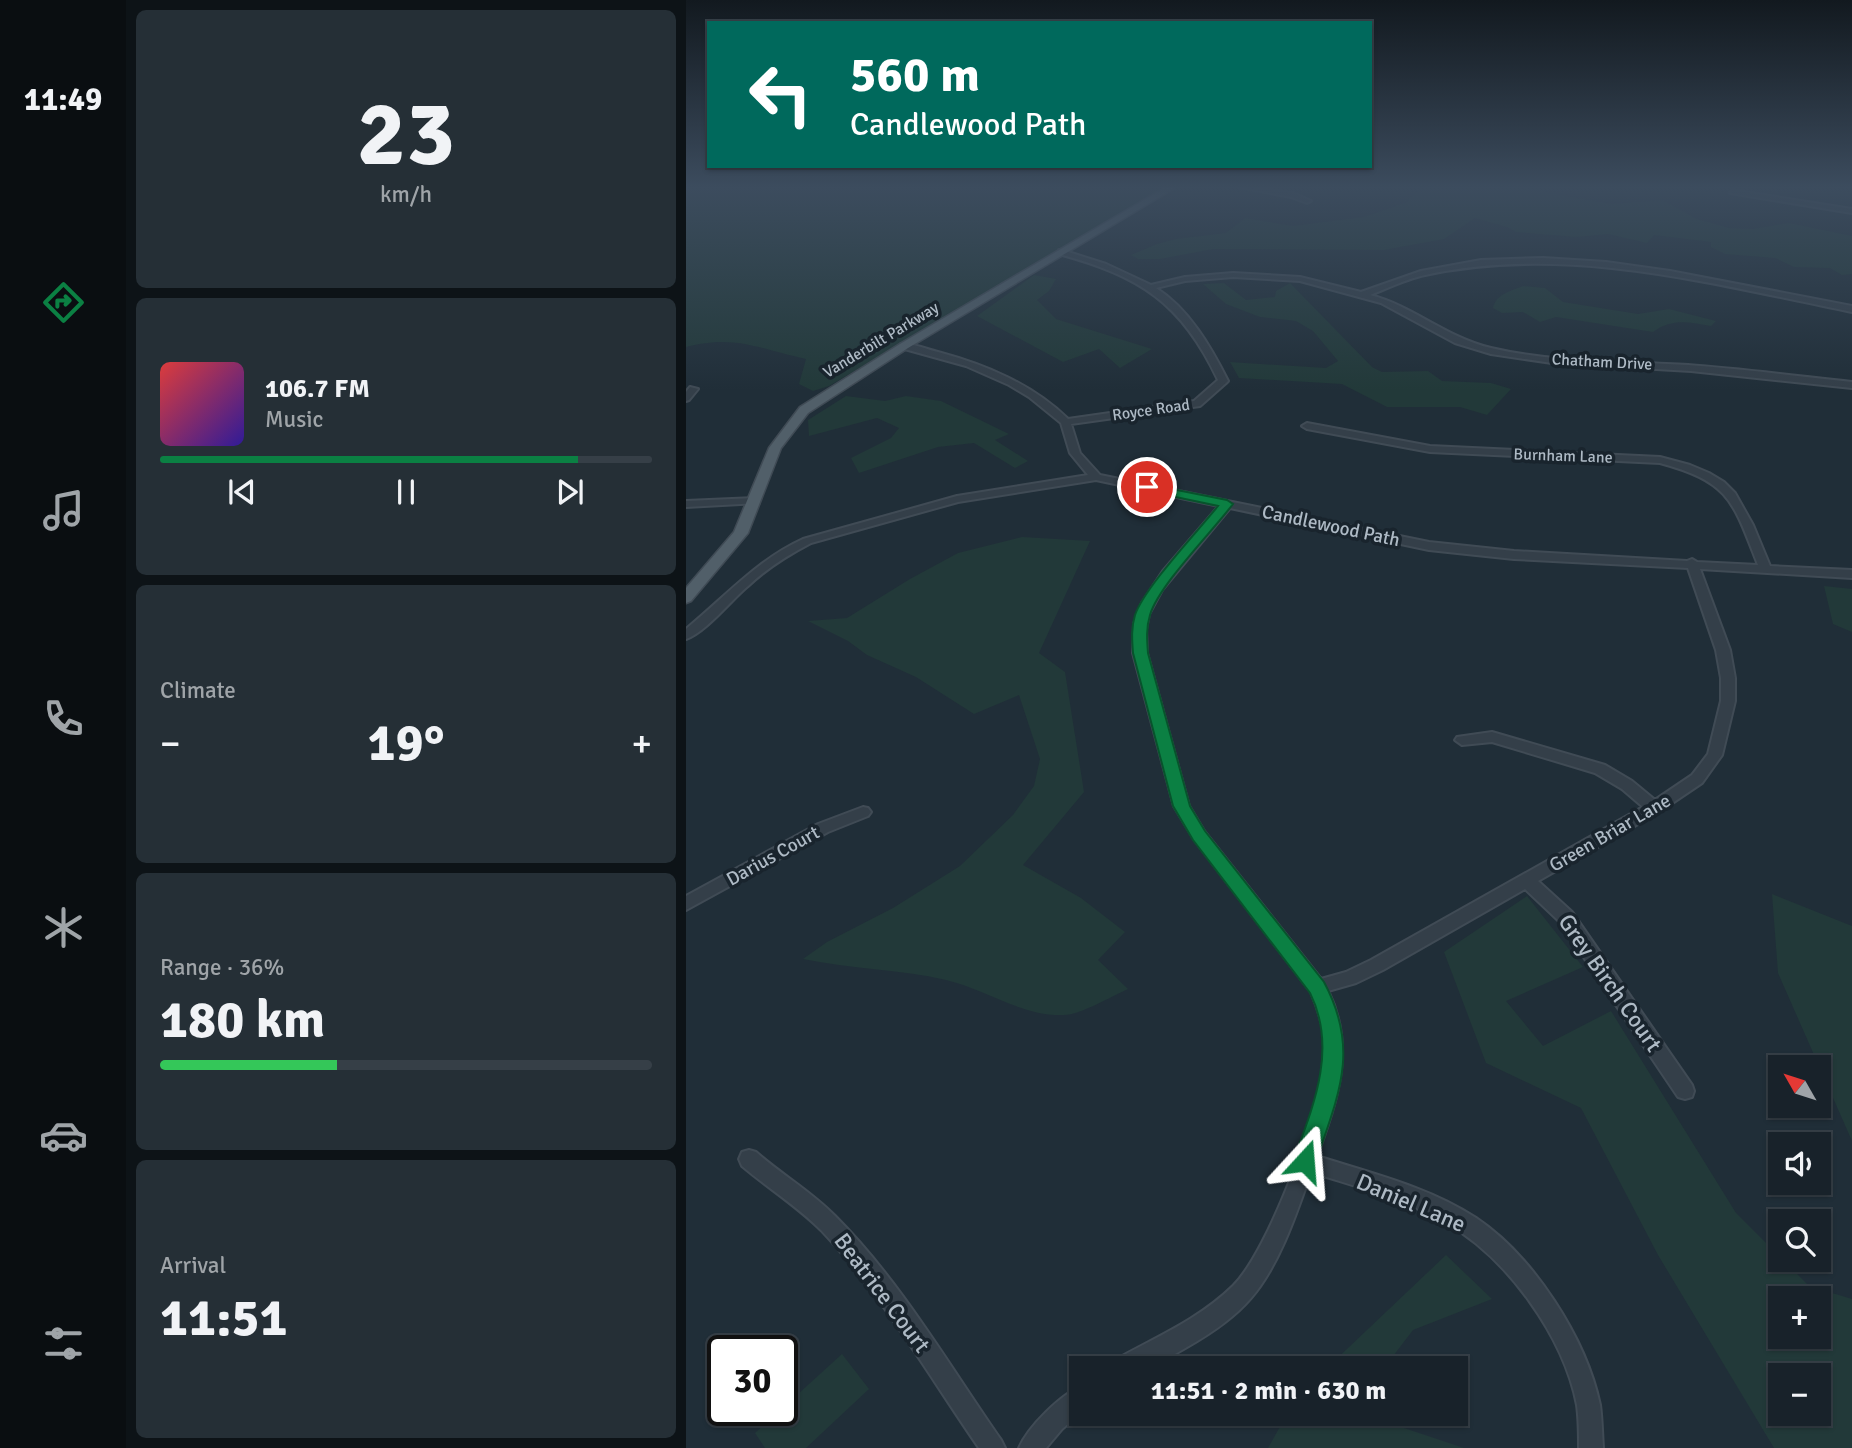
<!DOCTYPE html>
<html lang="en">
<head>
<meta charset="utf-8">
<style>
	body { margin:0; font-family:Signika,sans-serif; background:#252f36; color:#f1f3f6; height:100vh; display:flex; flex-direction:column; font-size:26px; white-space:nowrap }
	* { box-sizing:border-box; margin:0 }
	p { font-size:23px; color:#9fa4a8 }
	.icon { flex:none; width:38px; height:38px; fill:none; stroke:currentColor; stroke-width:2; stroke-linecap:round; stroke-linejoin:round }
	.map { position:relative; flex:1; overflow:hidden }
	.panel { display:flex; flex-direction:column; gap:10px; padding:10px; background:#0d1317; width:560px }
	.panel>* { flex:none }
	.banner { position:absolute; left:21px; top:21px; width:665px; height:147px; border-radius:0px; box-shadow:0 2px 5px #0004,0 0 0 2px #363f47; background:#00695c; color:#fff; overflow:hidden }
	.needle { width:46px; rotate:309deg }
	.buttons { position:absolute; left:1082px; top:1055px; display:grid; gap:14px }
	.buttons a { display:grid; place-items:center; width:63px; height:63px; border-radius:0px; background:#18222a; box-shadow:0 2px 5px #0004,0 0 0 2px #363f47; font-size:35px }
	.speed { position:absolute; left:21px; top:1335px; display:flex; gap:14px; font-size:35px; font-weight:700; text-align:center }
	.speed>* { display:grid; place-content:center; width:91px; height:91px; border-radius:50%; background:#18222a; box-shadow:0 2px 5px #0004,0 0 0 2px #363f47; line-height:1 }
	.speed .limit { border:4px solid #111; border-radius:10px; background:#fff; color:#111 }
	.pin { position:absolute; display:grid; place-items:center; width:60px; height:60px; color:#fff; margin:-30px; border:4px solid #fff; border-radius:50%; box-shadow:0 2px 7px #0007 }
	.me { position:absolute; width:77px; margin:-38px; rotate:19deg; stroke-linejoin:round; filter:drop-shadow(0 0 5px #0008) }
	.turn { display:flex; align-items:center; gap:24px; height:147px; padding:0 28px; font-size:32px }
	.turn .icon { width:91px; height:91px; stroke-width:2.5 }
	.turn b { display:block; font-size:49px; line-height:60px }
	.big { font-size:52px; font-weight:800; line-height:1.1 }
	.panel .widget { flex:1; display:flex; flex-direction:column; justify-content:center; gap:10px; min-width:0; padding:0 24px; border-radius:10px; background:#252f36 }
	.panel .dial { align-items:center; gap:0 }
	.dial b { font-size:91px; line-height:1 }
	.song { display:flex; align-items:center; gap:21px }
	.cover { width:84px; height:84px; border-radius:10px; background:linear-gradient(135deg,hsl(0 70% 55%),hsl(250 70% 35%)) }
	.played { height:7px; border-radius:4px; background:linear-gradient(90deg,#0b8043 85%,#363f47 85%) }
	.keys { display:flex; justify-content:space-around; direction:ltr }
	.heat { display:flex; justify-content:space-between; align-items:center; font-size:38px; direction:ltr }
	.charge { height:10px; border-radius:5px; background:linear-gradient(90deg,#34c759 36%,#363f47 0) }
	.trip { position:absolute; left:383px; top:1356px; width:399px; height:70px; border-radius:0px; background:#18222a; box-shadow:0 2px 5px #0004,0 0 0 2px #363f47; font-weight:800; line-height:70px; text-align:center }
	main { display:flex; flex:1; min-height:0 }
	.tab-bar { display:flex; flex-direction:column; width:126px; justify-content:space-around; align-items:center; background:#0a0e11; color:#9fa4a8 }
	.tab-bar .icon { width:49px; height:49px }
	.tab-bar .current { color:#0b8043 }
	.tab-bar b { font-size:32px; color:#f1f3f6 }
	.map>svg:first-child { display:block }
	.green { fill:#223939; fill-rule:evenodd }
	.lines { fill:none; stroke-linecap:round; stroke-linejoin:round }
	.minor-casing { stroke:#404b55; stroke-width:4 }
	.major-casing { stroke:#404b55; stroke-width:3 }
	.minor { fill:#343f49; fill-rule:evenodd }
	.major { fill:#515f69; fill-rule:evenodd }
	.route { fill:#0b8043; stroke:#07532c; stroke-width:2 }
	.labels { text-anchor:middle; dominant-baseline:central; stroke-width:7; stroke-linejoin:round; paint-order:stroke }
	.far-street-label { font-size:16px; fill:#aebac5; stroke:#19242d }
	.street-label { font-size:19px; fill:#aebac5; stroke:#19242d }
	.near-street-label { font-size:23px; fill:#aebac5; stroke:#19242d }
</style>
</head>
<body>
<main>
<nav class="tab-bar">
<b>11:49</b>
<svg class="icon current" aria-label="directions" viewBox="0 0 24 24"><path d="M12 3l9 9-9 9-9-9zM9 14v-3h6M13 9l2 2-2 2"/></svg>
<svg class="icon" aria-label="music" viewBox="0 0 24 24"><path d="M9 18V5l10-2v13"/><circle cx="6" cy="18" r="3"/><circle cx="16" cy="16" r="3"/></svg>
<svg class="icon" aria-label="phone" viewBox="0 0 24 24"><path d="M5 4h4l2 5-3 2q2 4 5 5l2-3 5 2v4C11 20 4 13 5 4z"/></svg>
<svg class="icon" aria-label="climate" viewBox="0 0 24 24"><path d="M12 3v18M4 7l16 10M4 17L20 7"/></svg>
<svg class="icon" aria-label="car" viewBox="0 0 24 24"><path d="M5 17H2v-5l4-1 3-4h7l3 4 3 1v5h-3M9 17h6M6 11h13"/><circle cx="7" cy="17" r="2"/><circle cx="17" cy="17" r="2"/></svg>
<svg class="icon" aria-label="filters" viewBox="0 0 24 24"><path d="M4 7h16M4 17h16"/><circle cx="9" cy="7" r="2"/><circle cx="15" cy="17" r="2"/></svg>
</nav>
<section class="panel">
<div class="widget dial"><b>23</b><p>km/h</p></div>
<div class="widget">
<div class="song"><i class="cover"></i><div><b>106.7 FM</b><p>Music</p></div></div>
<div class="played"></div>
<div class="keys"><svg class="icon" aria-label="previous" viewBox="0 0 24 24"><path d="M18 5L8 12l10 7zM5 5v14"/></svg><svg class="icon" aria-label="pause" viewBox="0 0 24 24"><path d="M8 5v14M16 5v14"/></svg><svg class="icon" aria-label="next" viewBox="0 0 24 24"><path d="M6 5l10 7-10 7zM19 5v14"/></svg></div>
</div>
<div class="widget"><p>Climate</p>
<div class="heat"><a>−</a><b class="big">19°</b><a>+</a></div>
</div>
<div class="widget"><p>Range · 36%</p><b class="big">180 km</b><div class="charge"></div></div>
<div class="widget"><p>Arrival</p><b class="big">11:51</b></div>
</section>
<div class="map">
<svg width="1166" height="1448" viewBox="0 0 1166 1448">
	<rect width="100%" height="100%" fill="#202e38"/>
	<path class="green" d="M0,187h481l-47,25 3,1 -294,173 -16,5 -14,-7 7,-25c-48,-10 -70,-25 -120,-12z
		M736,187h110l16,6 64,11 50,-4 35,19 32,9 24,1 36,-6 63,13v38l-10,1 -12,-7 -36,-1 -19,-9 -50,-4 -14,-7v-5l-57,-7 -7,8 -39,-9 -31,3 -61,-5 -9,-5 -32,-9 -31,21 -60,11 -171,-1 -53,10h-22l-7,-4 26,-11 19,-5 50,-6 19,-15 48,8 71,-9 41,-14z
		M348,275l22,4 -7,12 -12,9 19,19 96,30 -32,19 -21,-19 -36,13 -86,-46z
		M538,283l22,17 29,-3 1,-6 14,-8 82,84 10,5 46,-1 14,10 49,2 20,6 -24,26 -27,-8h-73l-45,-23 -103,-6 -9,-16 96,6 12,-7 -25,-30 -17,-10 -36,-4 -34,-13 -23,-20z
		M837,286l22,2 18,14 75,12 31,-5 47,12 -5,5c-22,-4 -39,-8 -58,6l-97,-15 -16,5 -17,-10 -21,1 -9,-5c3,-14 18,-17 30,-22z
		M160,396l39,5 21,-5 35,5 68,33 -14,6 33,21 -13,7 -41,-25 -36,4 -79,26 -8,-15 40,-20 8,-10 -22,-10 -68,18 -1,-16z
		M336,537l68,4 -51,112 26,19 19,120 -61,73 58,33 44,34 -27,28 30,29c-16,7 -48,26 -64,26 -41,2 -79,-26 -118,-35 -47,-11 -95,-11 -143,-21l24,-17 66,-34 67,-42 53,-51 21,-29 6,-27 -21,-64 -45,19 -58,-37 -49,-22 -19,-14 -40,-20 39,-3 63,-39 48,-26z
		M1138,586l28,3v43l-19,-8z
		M1086,894l80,32v215l-74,-168z
		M841,896l56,71 -77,34 37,45 68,-35 125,202 73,73 43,13v149h-78l-116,-193 -77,-147 -95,-45 -42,-111zM1094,1298h38v39h-38zM1094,1376h38v38h-38z
		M760,1255l46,44 -79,31 -29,38h-57z
		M156,1354l27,35 -63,59h-41l-10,-15z
		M601,1414h75l102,34h-196z"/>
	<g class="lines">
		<g class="minor-casing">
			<path id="minor" d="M554,187l53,6 18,8 -4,2 -16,-6z
				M1046,190l120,19v4l-122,-20z
				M376,250l44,14 45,21 34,-8 48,-4 67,4 61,15 60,-21 60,-11 62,-2 63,4 64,9 182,35v6c-139,-28 -285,-68 -427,-37 -19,4 -37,13 -55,20 43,11 77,43 121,53 64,15 132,13 197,17 54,4 109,11 164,17v6l-161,-17 -139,-8 -61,-9 -36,-11 -74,-40 -81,-22 -67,-4 -48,4 -29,7c33,21 55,59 72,93l-2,2 -26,23 -129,18 9,29 20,22 329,67 85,9 173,10 5,-2 5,3 61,3c-25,-64 -28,-83 -98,-102l-230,-11 -123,-23 -5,-3 5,-3 123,23 230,11 30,8 19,8 15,9 11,11 18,32 17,41 82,4v8l-152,-9 30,81 5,28v23l-13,54 -20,28 -43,29 -121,69 34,31 120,173 2,6 -2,6 -7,2 -7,-2 -118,-175 -35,-33 -142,81 -27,13 -28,8c28,57 9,109 -11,165 53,17 112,31 159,62 57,38 110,120 124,187 2,14 2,29 3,43h-24c0,-14 0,-29 -2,-43 -13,-68 -70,-148 -131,-182 -41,-24 -89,-36 -135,-51 -14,40 -32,94 -60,126 -17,20 -41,36 -64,49 -27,16 -43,24 -75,21l3,-8c41,-23 83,-40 118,-74 36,-36 87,-175 92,-227 2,-23 -5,-46 -14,-67l-117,-153 -20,-33 -41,-153 1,-29 8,-21 21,-32 56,-65 -123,-26 -138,22 -147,41c-23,12 -44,25 -63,43 -17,14 -42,46 -62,53v-10c39,-32 71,-69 117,-90l154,-43 131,-21 -18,-22 -9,-30 -32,-26 -20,-12 -43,-19 -65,-18v-4c12,-1 25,5 37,8 48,13 94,32 130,67l126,-18 24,-21c-36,-77 -78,-104 -159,-126v-4zM544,508l199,42 85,9 174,9 28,82 5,28v23l-13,53 -16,21 -37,25 -23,-19 -27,-16 -113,-33 -35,5 -2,3 7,5 30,-3 103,31 27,16 21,18 -272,153 -25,12 -25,7 -117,-148 -15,-25 -42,-153 -1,-24 3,-15 13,-24z
				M4,387l8,2 -9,11 -3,1v-9z
				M69,498l4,1v4l-73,4v-6z
				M177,807l5,1 3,4 -3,4 -40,16 -142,78v-14l132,-72z
				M63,1150l7,2c26,23 56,40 79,64 66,66 113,148 166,224l4,8h-26c-51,-74 -96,-152 -158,-218 -24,-24 -53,-42 -79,-64l-3,-7 3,-7z
				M396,1386v26l-20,17 -16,19h-27c9,-21 42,-54 63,-62z"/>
		</g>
		<g class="major-casing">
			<path id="major" d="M480,187h10l-268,161 -100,65 -27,35 -33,85 -57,68 -5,2v-15l48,-56 35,-84 31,-41 100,-63z"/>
		</g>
		<use href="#minor" class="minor"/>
		<use href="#major" class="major"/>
	</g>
	<linearGradient id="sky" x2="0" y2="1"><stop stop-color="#12191f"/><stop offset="0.48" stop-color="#3c4c5e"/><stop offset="1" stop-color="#3c4c5e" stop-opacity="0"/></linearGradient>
	<rect width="1166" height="390" fill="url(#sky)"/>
	<path class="route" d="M461,484l80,16 6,4c-21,28 -74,81 -83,111 -4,13 -3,25 -2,38l42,153 15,25 119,151c36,67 15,112 -8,179l-3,7 -8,3 -8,-3 -4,-7c20,-54 45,-112 17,-168l-117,-153 -20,-34 -40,-153c-1,-13 -2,-25 2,-38 9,-27 63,-84 83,-109l-76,-16v-5z"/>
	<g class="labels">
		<g class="far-street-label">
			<text transform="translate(195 340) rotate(-31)">Vanderbilt Parkway</text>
			<text transform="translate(916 362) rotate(3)">Chatham Drive</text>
			<text transform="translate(465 410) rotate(-8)">Royce Road</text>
			<text transform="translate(877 456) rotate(2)">Burnham Lane</text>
		</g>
		<g class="street-label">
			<text transform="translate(645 526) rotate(12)">Candlewood Path</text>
			<text transform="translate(924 833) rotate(-30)">Green Briar Lane</text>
			<text transform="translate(87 856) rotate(-29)">Darius Court</text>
		</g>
		<g class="near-street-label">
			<text transform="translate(924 983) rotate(55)">Grey Birch Court</text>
			<text transform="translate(725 1203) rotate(23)">Daniel Lane</text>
			<text transform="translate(196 1293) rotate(53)">Beatrice Court</text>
		</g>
	</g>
</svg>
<div class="buttons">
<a><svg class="needle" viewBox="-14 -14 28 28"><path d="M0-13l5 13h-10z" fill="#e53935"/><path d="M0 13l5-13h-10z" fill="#9fa4a8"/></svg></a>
<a><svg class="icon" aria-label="sound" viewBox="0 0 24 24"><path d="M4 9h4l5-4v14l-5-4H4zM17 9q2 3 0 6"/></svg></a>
<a><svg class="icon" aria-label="search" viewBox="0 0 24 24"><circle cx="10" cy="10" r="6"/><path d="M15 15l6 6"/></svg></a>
<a>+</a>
<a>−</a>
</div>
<div class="speed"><div class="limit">30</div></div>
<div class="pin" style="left:461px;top:487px;background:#d93025"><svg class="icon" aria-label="arrive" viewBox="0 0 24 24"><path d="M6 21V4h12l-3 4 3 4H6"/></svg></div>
<svg class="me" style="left:619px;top:1161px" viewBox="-20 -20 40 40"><path d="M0-17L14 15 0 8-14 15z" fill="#0b8043" stroke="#fff" stroke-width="4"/></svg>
<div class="trip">11:51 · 2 min · 630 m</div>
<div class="banner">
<div class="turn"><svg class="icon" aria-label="left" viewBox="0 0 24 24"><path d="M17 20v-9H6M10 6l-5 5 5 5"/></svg><div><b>560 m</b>Candlewood Path</div></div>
</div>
</div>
</main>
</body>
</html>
